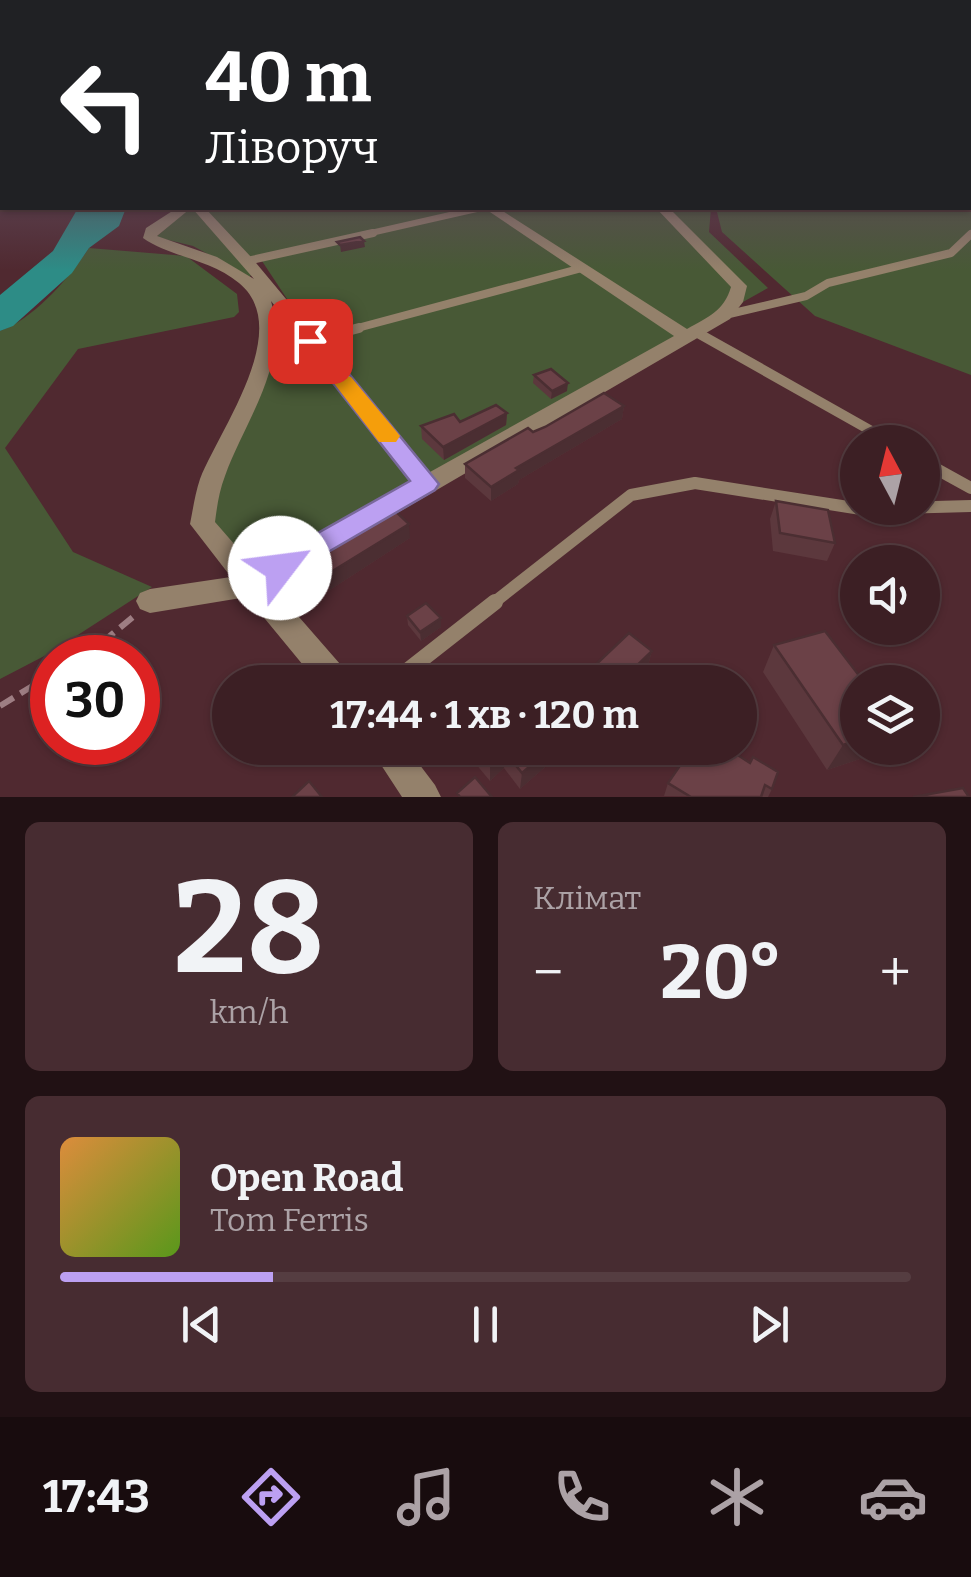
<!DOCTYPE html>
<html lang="uk">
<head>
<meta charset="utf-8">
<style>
	body { margin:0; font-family:Bitter,serif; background:#472c31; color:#f1f3f6; height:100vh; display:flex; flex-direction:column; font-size:38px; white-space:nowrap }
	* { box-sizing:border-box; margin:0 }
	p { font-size:32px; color:#aca2a6 }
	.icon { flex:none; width:55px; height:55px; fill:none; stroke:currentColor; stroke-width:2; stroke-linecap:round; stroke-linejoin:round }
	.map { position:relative; height:797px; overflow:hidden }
	.side { display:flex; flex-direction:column; gap:25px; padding:25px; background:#211114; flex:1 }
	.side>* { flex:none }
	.top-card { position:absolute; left:0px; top:0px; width:972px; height:210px; box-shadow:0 2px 8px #0004,0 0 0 2px #553d41; background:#202124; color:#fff; overflow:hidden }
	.needle { width:65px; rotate:353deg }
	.buttons { position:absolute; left:840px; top:425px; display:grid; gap:20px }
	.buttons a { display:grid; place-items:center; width:100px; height:100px; border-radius:50%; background:#3c1f24; box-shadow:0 2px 8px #0004,0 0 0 2px #553d41; font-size:50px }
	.speed { position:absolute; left:30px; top:635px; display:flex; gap:20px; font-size:50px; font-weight:700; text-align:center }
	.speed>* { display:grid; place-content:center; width:130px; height:130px; border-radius:50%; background:#3c1f24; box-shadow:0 2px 8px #0004,0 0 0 2px #553d41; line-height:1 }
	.speed .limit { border:15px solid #d22; background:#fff; color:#111 }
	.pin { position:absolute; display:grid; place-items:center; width:85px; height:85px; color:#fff; margin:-42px; border-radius:20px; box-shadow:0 5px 15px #0006 }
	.me { position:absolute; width:110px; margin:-55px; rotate:60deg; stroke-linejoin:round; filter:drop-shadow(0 0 8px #0008) }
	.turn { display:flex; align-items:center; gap:35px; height:210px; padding:0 40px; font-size:45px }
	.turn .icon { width:130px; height:130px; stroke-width:2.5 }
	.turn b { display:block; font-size:70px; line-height:85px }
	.big { font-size:75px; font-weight:700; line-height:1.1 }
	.side .tile { flex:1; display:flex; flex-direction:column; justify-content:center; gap:15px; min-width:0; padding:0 35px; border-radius:15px; background:#472c31 }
	.side .dial { align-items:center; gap:0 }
	.dial b { font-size:130px; line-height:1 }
	.song { display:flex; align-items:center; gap:30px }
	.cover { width:120px; height:120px; border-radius:15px; background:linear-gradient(135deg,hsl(30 70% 55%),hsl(90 70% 35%)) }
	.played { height:10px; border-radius:5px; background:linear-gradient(90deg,#bca0f2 25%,#553d41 25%) }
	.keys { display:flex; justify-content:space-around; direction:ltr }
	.heat { display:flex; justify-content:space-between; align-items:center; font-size:55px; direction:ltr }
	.side .tiles { flex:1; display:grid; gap:25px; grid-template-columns:1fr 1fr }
	.tile:last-child { grid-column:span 2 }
	.trip { position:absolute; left:212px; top:665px; width:545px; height:100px; border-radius:50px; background:#3c1f24; box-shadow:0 2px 8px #0004,0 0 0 2px #553d41; font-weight:700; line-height:100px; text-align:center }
	.menu { display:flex; height:160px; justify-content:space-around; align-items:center; background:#180c0e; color:#aca2a6 }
	.menu .icon { width:70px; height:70px }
	.menu .active { color:#bca0f2 }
	.menu b { font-size:45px; color:#f1f3f6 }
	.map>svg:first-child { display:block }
	.green { fill:#485936 }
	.water { fill:#2d8c86 }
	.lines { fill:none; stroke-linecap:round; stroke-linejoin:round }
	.path { stroke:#9e7e83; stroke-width:6; stroke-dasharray:16 8; stroke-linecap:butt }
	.service-far4 { stroke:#94816b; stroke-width:6 }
	.service-far3 { stroke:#94816b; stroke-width:8 }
	.service-far2 { stroke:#94816b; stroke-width:10 }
	.service-far1 { stroke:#94816b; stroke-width:12 }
	.service { stroke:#94816b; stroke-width:16 }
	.minor { fill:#94816b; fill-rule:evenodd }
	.wall { fill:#5c383d }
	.shaded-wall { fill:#4b2e32 }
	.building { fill:#6b4147; stroke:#4b2e32; stroke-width:2.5 }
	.route { fill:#bca0f2; stroke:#7a689d; stroke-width:2.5 }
	.slow { fill:#f59e0b }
</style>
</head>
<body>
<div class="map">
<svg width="971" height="797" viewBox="0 0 971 797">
	<rect width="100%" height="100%" fill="#502930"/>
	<path class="green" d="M971,159v216l-156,-59 -93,-84 -6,-24h254z
		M189,208h522l-2,24 59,56 -517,289 -45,-56 55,-135 38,-69 -41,-62 -8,22 -57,-31 -37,-9z
		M89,248l97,8 51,38 2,18 -5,5 -156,32 -73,99 68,104 79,35 -102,66 -50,26v-348c35,-13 69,-53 89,-83z"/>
	<path class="water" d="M78,208h48l-7,18 -30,22 -17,25 -59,53 -13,5v-36l53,-44z"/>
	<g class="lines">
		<path class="path" d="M83,658l50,-41
			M0,706l52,-32"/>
		<path class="service-far4" d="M362,235l119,-27"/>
		<path class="service-far3" d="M247,261l126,-28
			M725,315l81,-19 22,-13 123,-30 20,-19
			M350,330l232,-62"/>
		<path class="service-far2" d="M696,332l195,110
			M310,341l49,-13"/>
		<path class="service-far1" d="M922,461l49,27
			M492,604l139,-109 64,-12 166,26 110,-3"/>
		<path class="service" d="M393,682l102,-80"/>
		<path class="minor" d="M177,208h14l-34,28 60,21 37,22 -62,-71h13l47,50 178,214 244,-136 -190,-128h14l189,121c21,-12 37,-18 44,-42l-75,-79h13l78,78 -4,16 -13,17 -458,267 75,86 4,10h-34l-70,-85 -97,16 -10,-4 -4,-8 4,-8 10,-4 81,-12 -41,-53c3,-15 5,-30 10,-45 19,-49 95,-150 39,-196 -29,-24 -69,-26 -96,-45l3,-10zM271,301l141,181 -156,87 -41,-47c2,-15 4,-31 10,-46 20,-56 65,-112 46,-175z
			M370,748h37l28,37 6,12h-39z"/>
	</g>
	<path class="wall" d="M534,375l33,16 -16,8 -18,-16z
		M624,406l-2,13 -103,61 -1,4 -27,17 -26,-23v-14l68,-32z
		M507,413l-1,12 -62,35 -22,-21 -1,-13z
		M776,501l59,42 -8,18 -54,-10 -3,-32z
		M410,538l-80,52 -19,-23 -3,-14z
		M407,616l34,2v9l-20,14 -13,-16z
		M774,645l107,107 -54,18 -64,-98z
		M652,651l-5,18 -13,13h-47l2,-11z
		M475,748h92l-47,41 -16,-21 -14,13 -15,-18z
		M750,763l22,26 -4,8 -104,-1 4,-13z"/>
	<path class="shaded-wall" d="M364,241l1,6 -24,5 -1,-7z
		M568,383l-1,8 -16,8 1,-8z
		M624,406l-2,13 -103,61 -1,4 -27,17v-14l25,-19z
		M507,413l-1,12 -62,35 -1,-13z
		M409,524l1,14 -80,52 -4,-15z
		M441,618v9l-20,14 -1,-9z
		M652,651l-5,18 -13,13h-14z
		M858,740v8h26l-3,4 -54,18 16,-25z
		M551,748h16l-47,41 2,-16z
		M505,752l-1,16 -14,13v-17z"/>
	<path class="building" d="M360,237l4,4 -24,4 -3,-3z
		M551,369l17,14 -16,8 -18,-16z
		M604,393l20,13 -108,62 3,2 -28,17 -26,-23 63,-36 5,4 12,-5z
		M496,405l11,8 -64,34 -22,-21 33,-12 6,8z
		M776,501l52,9 7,33 -55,-10z
		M391,507l18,17 -83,51 -18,-22z
		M426,603l15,15 -21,14 -13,-16z
		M825,631l39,51h-6v58l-15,5 -69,-100z
		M629,633l23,18 -32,31h-18l-13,-11z
		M476,748h75l-29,25 -17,-21 -15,12z
		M692,748h35l23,15 3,-6 25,15 -6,17 -7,-4 -4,12h-70l-23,-14z
		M475,777l17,20h-32l-3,-4z
		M309,781l13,16h-30z
		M963,788l6,9h-56z"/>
	<linearGradient id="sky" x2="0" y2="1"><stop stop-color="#2c171a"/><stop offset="0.59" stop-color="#5e4959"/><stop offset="1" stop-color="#5e4959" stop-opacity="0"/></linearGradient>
	<rect width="971" height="270" fill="url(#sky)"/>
	<path class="route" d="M310,335l8,1 121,148 -4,6 -155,90 -10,-3 -5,-9 5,-8 140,-79 -110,-140z"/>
	<path class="slow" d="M344,375l7,2 45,54 4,5 -4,6h-17l-46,-60z"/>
</svg>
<div class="buttons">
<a><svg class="needle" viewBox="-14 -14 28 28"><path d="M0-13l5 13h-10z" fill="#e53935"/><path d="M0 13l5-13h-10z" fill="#aca2a6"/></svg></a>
<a><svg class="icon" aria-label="sound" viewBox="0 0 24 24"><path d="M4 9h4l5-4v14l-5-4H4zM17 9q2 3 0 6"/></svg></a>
<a><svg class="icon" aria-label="layers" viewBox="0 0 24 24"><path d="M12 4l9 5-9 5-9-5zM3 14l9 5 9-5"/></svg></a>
</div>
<div class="speed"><div class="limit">30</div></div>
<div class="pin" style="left:310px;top:341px;background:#d93025"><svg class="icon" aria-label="arrive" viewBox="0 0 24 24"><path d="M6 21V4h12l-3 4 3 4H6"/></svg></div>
<svg class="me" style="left:280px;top:568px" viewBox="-20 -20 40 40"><circle r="19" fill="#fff"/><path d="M0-13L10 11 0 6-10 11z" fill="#bca0f2"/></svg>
<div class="trip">17:44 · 1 хв · 120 m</div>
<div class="top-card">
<div class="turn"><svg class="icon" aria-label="left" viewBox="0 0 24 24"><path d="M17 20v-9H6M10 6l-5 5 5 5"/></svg><div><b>40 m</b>Ліворуч</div></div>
</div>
</div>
<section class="side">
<div class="tiles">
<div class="tile dial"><b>28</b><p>km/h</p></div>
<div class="tile"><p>Клімат</p>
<div class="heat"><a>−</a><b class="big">20°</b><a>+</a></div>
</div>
<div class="tile">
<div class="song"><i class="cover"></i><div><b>Open Road</b><p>Tom Ferris</p></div></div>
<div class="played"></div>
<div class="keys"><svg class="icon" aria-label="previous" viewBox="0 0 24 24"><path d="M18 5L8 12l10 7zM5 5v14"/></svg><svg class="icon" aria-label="pause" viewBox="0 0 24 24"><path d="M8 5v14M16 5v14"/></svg><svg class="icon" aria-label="next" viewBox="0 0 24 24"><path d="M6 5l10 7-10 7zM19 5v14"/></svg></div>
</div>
</div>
</section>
<nav class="menu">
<b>17:43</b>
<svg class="icon active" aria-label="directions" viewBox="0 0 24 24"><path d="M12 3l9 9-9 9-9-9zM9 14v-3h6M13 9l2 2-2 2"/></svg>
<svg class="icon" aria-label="music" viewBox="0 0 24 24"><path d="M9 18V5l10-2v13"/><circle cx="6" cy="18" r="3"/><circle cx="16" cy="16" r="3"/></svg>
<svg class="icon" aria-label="phone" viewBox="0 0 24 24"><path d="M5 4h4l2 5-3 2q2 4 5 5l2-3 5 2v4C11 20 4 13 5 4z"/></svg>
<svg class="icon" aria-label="climate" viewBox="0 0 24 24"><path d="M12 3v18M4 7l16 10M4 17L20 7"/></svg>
<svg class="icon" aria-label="car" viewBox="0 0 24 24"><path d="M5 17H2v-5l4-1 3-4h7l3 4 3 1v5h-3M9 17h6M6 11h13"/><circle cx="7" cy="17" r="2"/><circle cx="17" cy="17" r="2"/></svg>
</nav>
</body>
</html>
